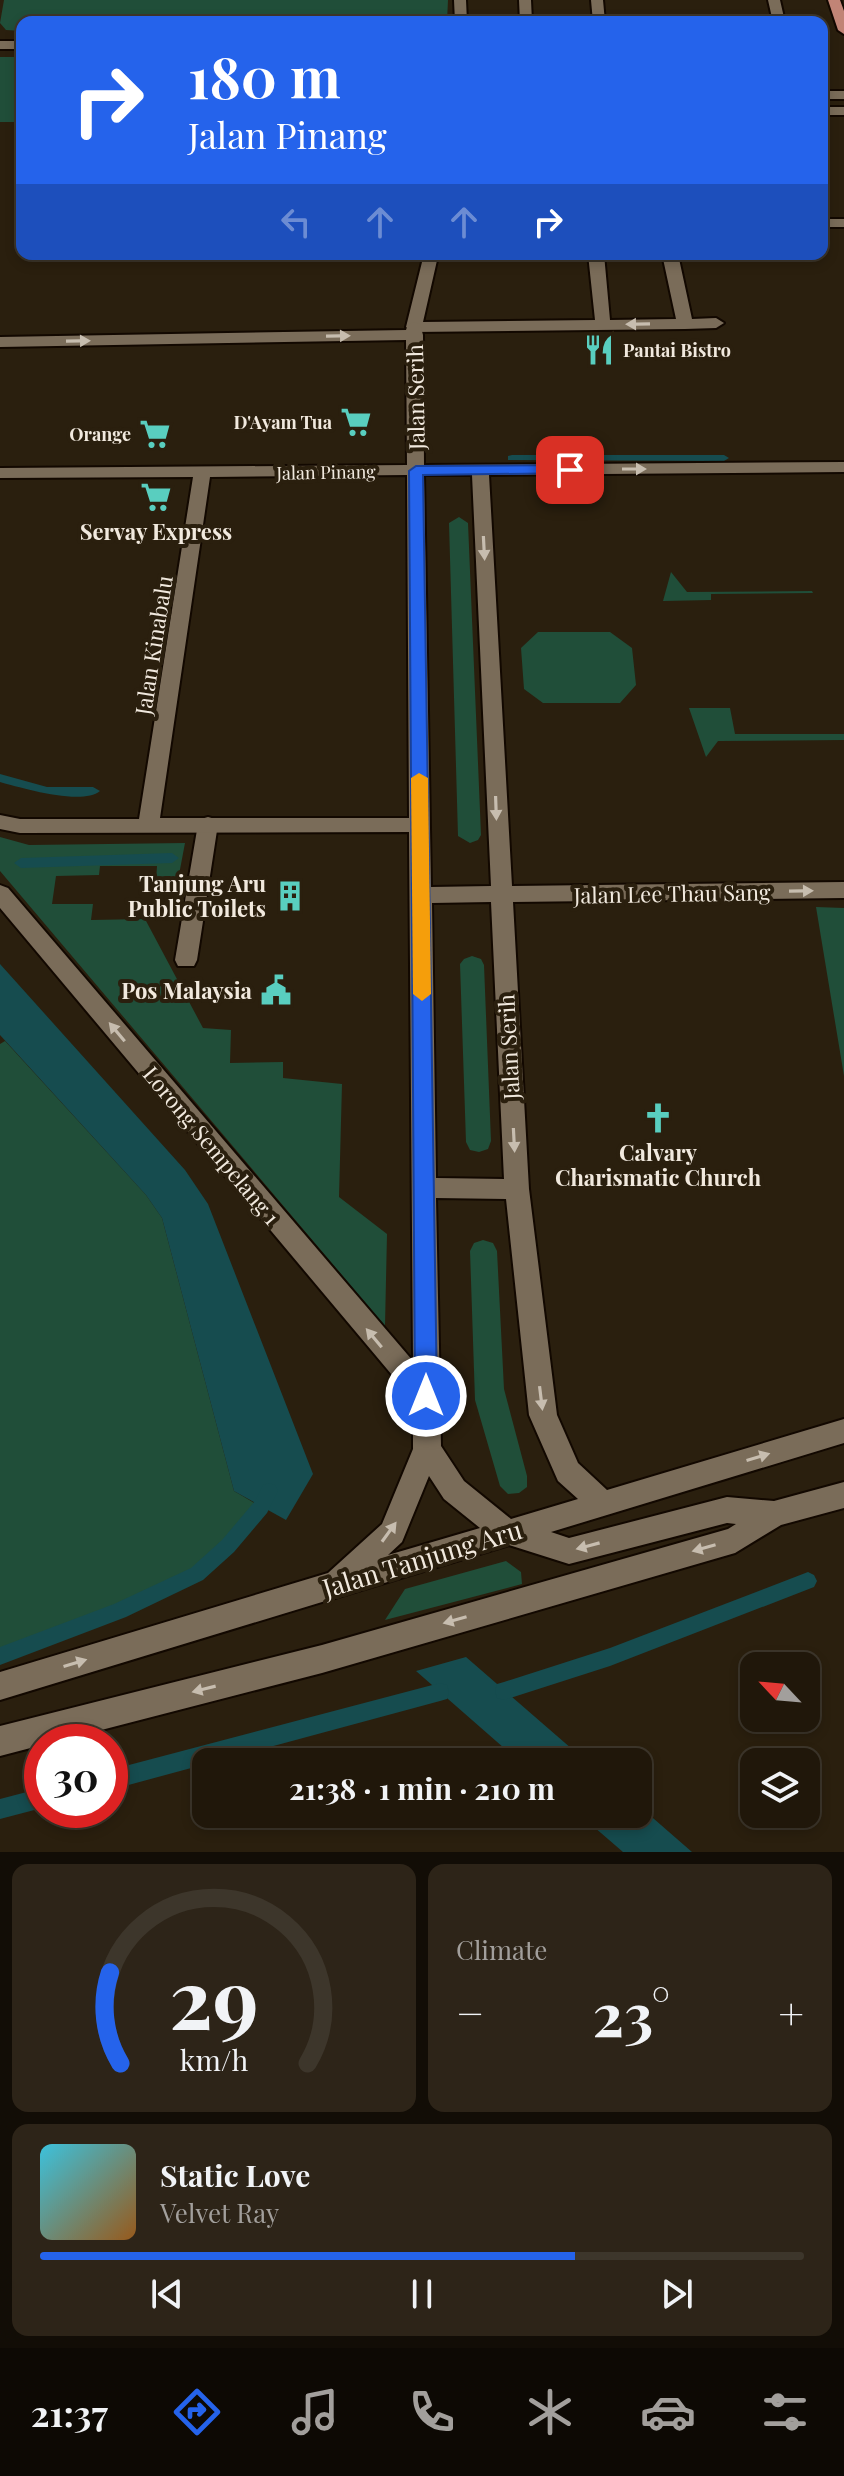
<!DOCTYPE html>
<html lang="en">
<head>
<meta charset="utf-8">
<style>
	body { margin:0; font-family:"Playfair Display",serif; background:#2d2418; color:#f1f3f6; height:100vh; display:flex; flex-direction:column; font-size:30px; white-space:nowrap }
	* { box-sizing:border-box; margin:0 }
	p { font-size:26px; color:#a29f9c }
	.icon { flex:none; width:44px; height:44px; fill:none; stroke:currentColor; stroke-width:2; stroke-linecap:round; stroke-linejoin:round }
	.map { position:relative; height:1852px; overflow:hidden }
	.sheet { display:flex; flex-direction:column; gap:12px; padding:12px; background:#120d06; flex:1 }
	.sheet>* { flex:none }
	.top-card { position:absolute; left:16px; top:16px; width:812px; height:244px; border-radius:16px; box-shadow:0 4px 12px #0003,0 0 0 2px #3d362b; background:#2563eb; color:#fff; overflow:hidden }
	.needle { width:52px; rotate:296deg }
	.tools { position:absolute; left:740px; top:1652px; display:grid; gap:16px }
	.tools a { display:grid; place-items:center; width:80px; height:80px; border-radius:16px; background:#20170a; box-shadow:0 4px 12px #0003,0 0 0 2px #3d362b; font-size:40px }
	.speed { position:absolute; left:24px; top:1724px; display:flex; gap:16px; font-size:40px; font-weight:700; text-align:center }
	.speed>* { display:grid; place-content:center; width:104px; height:104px; border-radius:50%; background:#20170a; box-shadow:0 4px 12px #0003,0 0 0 2px #3d362b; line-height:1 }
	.speed .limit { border:12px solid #d22; background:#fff; color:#111 }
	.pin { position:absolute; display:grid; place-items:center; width:68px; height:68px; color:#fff; margin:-34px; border-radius:16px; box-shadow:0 4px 12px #0006 }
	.me { position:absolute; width:88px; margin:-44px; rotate:0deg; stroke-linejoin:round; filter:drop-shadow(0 0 6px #0008) }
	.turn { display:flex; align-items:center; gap:28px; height:168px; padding:0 40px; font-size:36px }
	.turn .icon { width:104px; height:104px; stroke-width:2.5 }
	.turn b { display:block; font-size:56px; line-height:68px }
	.lanes { display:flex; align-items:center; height:76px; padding:0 40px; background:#0003; justify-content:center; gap:40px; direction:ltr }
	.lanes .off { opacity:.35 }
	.big { font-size:60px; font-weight:700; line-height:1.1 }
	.sheet .tile { flex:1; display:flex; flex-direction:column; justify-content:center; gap:12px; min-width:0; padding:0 28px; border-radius:16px; background:#2d2418 }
	.sheet .dial { align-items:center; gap:0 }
	.dial svg { height:208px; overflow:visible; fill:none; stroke:#3d362b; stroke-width:7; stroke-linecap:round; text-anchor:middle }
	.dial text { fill:#f1f3f6; stroke:none }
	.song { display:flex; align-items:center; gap:24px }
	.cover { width:96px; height:96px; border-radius:12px; background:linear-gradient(135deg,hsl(190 70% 55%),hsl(30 70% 35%)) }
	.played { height:8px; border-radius:4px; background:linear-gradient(90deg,#2563eb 70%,#3d362b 70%) }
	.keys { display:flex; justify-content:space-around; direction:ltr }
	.heat { display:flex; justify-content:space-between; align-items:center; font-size:44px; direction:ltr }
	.sheet .tiles { flex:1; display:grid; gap:12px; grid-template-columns:1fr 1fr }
	.tile:last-child { grid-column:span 2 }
	.trip { position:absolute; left:192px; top:1748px; width:460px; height:80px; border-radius:16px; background:#20170a; box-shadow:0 4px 12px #0003,0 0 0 2px #3d362b; font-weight:700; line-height:80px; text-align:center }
	.dock { display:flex; height:128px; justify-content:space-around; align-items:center; background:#0d0904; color:#a29f9c }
	.dock .icon { width:56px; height:56px }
	.dock .current { color:#2563eb }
	.dock b { font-size:36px; color:#f1f3f6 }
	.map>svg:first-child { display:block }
	.green { fill:#204e39 }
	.water { fill:#164c4f }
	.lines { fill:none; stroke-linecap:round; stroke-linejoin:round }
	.stream { fill:#164c4f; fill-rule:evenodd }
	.service-casing { stroke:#120800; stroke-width:4 }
	.minor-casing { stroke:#120800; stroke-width:4 }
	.primary-casing { stroke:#120800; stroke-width:4 }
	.service { fill:#7a6c59; fill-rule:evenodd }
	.minor { fill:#7a6c59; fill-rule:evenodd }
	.primary { fill:#c18476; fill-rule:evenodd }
	.oneway { fill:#c7bdaf }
	.route { fill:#2563eb; stroke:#184099; stroke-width:2 }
	.slow { fill:#f59e0b }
	.labels { text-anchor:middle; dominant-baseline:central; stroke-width:8; stroke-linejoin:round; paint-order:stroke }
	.far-poi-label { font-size:18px; font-weight:bold; fill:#f1e9de; stroke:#2a1f0e; text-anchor:end }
	.far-street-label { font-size:18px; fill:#f1e9de; stroke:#2a1f0e }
	.street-label { font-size:22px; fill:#f1e9de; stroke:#2a1f0e }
	.poi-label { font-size:22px; font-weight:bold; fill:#f1e9de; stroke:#2a1f0e }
	.near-street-label { font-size:26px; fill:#f1e9de; stroke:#2a1f0e }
</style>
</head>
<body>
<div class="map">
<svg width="844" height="1852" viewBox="0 0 844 1852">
	<rect width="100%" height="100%" fill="#2a1f0e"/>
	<path class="green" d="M4,0h444l-1,22h-425v9l-16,-1 -6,-7z
		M0,57h22v65h-22z
		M459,517l9,6 13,312 -3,5 -8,3 -12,-7 -9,-313z
		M671,572l16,20 125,-1 1,2 -102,1v6l-48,1z
		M538,632h72l22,16 4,37 -16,18h-77l-19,-14 -3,-41z
		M689,708h41l5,26h109v6l-126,1 -12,16z
		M0,837l29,8 156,-2 -7,37 -22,1 1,-15h-57l-1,9 -43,1 -4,28h41l-2,16 54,-1 58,109 28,2 -1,33 53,-1v16l59,6 -3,113 48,37 -2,92 -385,-455z
		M816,907l28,1v168z
		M472,956l9,3 3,6 7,176 -3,8 -9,3 -9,-2 -4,-8 -6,-178 4,-5z
		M5,1041l141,154 16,23 72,273 27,16 -33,39 -31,28 -78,37 -119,45v-612z
		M483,1240l10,3 4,8 7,138 23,87v11l-8,6 -11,1 -8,-8 -25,-86 -5,-149 4,-8z
		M506,1561l15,11 1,12 -137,36 20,-31z"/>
	<path class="water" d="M0,964l185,206 23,34 105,270 -27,46 -52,-29 -72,-273 -16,-23 -146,-160z
		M466,1657l121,105h-67l-104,-91z
		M638,1805l54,47h-69l-44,-38h59z"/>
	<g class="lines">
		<path class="stream" d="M512,455h212l5,3 -5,3 -216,-1v-4z
			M0,774l47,13h46l7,4c-18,15 -78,-3 -100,-9z
			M172,853l7,5 -7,5 -151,5 -7,-5 7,-5z
			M269,1483l6,2 3,6 -11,22 -33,39 -31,28 -77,37 -126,48v-18l114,-43 77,-36 31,-28 33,-39 8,-16z
			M808,1572l6,3 3,6 -3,6 -204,79 -106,34 -7,-2 -2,-7 2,-7 7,-2 106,-34z
			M440,1683l7,2 2,7 -2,7 -7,2 -226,61h-8v2l-96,26v-20z
			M42,1788v20l-42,11v-20z"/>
		<g class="service-casing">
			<path id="service" d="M454,0h12l1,22h-12z
				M519,0h12l1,22h-12z
				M591,0h12l2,22h-12z
				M768,0h12l5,22h-12z
				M822,91h22v8h-22z
				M822,107h22v8h-22z
				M822,219h22v8h-22z
				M424,254l14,2 -15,66 172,-2 -7,-66h16l6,66 66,-1 -14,-65h16l14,65 24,-1 8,5 -8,5 -31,1 -271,3 -8,-5z
				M208,817l7,2 3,5 -21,136 -3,6h-16l-3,-6 23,-136 3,-5z"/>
		</g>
		<g class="minor-casing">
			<path id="minor" d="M0,41h22v8h-22z
				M414,322l6,2 3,11 1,130 420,-3v10l-355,3 23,411 332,-4v16l-331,4 16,287 28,226 21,48 29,27 237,-71v24l-293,89 18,6 158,-41 47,4 70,-19v26l-63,17 -46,28 -413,120 -267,69h-13v3l-42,11v-30l322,-81 406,-116 8,-5 -9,-1 -158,41 -60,-19 -509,155v-28l328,-99 54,-49 31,-75v-49l-413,-492v-23l8,3 405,473 -4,-529 -389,1 -20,-4v-14l20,4h119l54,-342 -193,1v-10l407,-3 -1,-125 -406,7v-10l406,-7 2,-6zM407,475l2,343h-249l50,-341zM424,475h48l19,411 -60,1zM491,902l13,277 -68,-1 -4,-275zM436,1198l70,1 23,216 29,66 20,18 -67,20 -47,-38 -23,-35zM429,1476l15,23 36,29 -92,27 14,-13z"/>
		</g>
		<g class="primary-casing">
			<path id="primary" d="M828,0h12l4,11v23l-6,-4z"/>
		</g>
		<use href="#service" class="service"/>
		<use href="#minor" class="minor"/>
		<use href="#primary" class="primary"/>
	</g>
	<defs><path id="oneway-solid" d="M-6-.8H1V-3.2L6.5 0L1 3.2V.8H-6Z" transform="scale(2)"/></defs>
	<g class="oneway">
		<use href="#oneway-solid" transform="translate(638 324) rotate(179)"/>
		<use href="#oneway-solid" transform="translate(338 336) rotate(-1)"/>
		<use href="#oneway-solid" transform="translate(78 341) rotate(-1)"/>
		<use href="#oneway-solid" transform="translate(634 469)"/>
		<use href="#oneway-solid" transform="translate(484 548) rotate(87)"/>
		<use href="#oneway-solid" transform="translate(496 808) rotate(88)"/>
		<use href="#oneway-solid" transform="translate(801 891) rotate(-1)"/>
		<use href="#oneway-solid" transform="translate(117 1032) rotate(-130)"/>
		<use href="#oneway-solid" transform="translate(514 1140) rotate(87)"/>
		<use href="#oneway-solid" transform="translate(374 1338) rotate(-130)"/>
		<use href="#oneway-solid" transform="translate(541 1398) rotate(83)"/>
		<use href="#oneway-solid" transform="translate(758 1457) rotate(-17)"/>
		<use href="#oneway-solid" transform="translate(389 1532) rotate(-54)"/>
		<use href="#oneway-solid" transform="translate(588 1546) rotate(165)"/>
		<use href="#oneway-solid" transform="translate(704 1548) rotate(164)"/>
		<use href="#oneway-solid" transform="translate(455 1620) rotate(164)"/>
		<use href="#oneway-solid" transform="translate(75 1663) rotate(-17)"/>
		<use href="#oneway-solid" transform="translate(204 1689) rotate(166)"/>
	</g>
	<path class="route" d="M570,465l7,5 -2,3 -152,2 14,921 -3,7 -8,3 -8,-3 -3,-7 -6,-925 7,-5z"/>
	<path class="slow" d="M419,773l9,5 3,216 -9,7 -9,-7 -2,-216z"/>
	<defs>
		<g id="restaurant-bare" transform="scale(2.4)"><path d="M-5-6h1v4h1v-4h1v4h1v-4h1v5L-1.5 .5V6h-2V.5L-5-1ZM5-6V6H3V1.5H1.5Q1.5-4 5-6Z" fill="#59cebf" stroke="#2a1f0e" stroke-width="2.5" paint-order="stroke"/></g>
		<g id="supermarket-bare" transform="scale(2.4)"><path d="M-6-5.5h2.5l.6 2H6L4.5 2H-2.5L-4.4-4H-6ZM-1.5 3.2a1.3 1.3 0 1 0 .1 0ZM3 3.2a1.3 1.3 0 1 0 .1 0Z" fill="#59cebf" stroke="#2a1f0e" stroke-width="2.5" paint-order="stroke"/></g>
		<g id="building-bare" transform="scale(2.4)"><path d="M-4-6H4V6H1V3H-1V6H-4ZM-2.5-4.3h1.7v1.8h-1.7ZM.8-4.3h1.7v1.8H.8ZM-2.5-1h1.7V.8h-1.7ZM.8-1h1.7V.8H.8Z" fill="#59cebf" stroke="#2a1f0e" stroke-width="2.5" paint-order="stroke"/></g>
		<g id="civic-bare" transform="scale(2.4)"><path d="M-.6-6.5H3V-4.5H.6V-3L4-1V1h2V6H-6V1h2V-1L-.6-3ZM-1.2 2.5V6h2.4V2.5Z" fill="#59cebf" stroke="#2a1f0e" stroke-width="2.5" paint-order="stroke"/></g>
		<g id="church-bare" transform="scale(2.4)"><path d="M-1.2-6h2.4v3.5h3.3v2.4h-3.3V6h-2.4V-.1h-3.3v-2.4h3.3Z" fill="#59cebf" stroke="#2a1f0e" stroke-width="2.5" paint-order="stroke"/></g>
	</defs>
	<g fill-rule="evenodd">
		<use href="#restaurant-bare" x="599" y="350"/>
		<use href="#supermarket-bare" x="356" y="422"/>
		<use href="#supermarket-bare" x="155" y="434"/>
		<use href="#supermarket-bare" x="156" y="497"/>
		<use href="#building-bare" x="290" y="896"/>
		<use href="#civic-bare" x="276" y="990"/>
		<use href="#church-bare" x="658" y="1118"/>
	</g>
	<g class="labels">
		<g class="far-poi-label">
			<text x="623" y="350" text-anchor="start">Pantai Bistro</text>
			<text x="332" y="422">D'Ayam Tua</text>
			<text x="131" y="434">Orange</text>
		</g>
		<g class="far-street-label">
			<text transform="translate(326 472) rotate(-1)">Jalan Pinang</text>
		</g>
		<g class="street-label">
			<text transform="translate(415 397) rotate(-91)">Jalan Serih</text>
			<text transform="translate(153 645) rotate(-81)">Jalan Kinabalu</text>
			<text transform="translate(672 893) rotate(-1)">Jalan Lee Thau Sang</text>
			<text transform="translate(508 1047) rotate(-93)">Jalan Serih</text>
			<text transform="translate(212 1145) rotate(50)">Lorong Sempelang 1</text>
		</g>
		<g class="poi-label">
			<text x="156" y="531">Servay Express</text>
			<text x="266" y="883" text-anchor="end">Tanjung Aru<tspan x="266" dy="25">Public Toilets</tspan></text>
			<text x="252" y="990" text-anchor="end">Pos Malaysia</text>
			<text x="658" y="1152">Calvary<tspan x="658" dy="25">Charismatic Church</tspan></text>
		</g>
		<g class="near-street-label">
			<text transform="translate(422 1558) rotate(-17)">Jalan Tanjung Aru</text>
		</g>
	</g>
</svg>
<div class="tools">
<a><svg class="needle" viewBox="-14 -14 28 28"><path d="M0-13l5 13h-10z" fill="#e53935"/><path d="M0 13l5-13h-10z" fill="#a29f9c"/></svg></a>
<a><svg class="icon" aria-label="layers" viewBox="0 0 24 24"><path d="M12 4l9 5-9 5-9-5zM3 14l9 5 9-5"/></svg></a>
</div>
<div class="speed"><div class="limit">30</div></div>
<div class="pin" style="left:570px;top:470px;background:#d93025"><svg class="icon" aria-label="arrive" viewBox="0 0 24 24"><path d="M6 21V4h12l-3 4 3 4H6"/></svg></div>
<svg class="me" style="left:426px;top:1396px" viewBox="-20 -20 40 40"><circle r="17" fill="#2563eb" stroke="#fff" stroke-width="3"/><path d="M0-11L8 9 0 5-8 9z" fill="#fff"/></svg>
<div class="trip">21:38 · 1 min · 210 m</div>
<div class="top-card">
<div class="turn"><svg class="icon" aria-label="right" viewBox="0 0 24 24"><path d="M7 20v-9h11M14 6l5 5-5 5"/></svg><div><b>180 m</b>Jalan Pinang</div></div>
<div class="lanes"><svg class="icon off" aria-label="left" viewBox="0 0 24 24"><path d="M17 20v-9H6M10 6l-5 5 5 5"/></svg><svg class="icon off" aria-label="ahead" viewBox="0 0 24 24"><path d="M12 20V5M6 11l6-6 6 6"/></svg><svg class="icon off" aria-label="ahead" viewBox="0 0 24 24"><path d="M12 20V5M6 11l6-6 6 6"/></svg><svg class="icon" aria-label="right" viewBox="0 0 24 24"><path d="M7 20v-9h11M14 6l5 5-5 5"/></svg></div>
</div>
</div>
<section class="sheet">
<div class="tiles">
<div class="tile dial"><svg viewBox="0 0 100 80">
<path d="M14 69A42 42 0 1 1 86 69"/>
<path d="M14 69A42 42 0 0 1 10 34" stroke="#2563eb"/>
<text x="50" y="56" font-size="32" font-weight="700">29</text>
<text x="50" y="72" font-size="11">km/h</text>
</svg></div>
<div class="tile"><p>Climate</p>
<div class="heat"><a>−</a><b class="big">23°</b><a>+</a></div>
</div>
<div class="tile">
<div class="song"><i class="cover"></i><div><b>Static Love</b><p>Velvet Ray</p></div></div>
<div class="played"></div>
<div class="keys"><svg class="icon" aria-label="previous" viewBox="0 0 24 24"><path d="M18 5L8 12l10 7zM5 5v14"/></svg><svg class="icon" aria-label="pause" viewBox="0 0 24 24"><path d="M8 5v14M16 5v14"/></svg><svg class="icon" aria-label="next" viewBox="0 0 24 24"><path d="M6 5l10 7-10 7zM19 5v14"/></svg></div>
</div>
</div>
</section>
<nav class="dock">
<b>21:37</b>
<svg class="icon current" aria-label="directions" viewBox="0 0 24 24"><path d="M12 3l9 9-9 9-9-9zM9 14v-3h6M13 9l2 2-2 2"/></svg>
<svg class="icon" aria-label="music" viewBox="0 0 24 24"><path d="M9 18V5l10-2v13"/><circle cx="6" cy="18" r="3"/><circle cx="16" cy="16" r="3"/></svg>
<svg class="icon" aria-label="phone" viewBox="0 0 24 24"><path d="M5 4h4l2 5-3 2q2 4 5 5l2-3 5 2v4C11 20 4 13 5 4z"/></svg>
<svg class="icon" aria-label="climate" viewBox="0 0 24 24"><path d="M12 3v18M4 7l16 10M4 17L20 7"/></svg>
<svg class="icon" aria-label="car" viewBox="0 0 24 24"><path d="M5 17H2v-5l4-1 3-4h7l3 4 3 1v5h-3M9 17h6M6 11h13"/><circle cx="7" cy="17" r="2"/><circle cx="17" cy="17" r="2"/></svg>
<svg class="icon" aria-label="filters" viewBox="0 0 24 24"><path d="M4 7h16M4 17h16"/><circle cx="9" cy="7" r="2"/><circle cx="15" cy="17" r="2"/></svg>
</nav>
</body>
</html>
